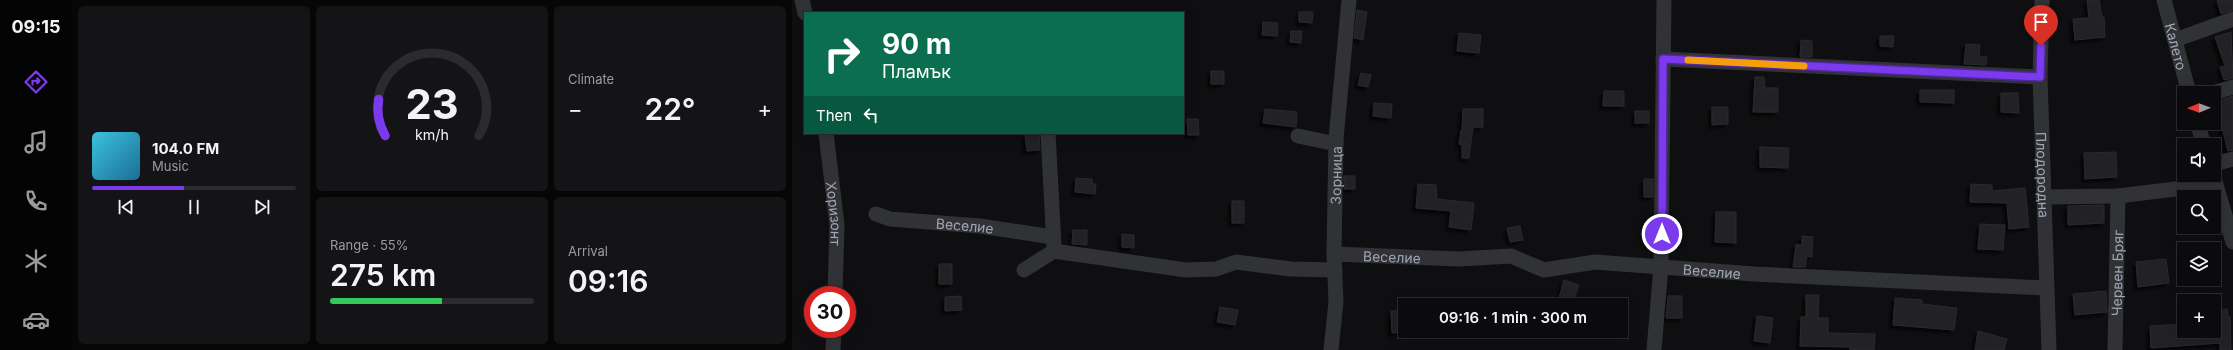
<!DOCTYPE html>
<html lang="en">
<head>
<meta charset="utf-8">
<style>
	body { margin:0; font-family:Inter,sans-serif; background:#141416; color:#f1f3f6; height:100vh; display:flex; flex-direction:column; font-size:15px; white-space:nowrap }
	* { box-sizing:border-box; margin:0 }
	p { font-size:13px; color:#9a9b9d }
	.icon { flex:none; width:22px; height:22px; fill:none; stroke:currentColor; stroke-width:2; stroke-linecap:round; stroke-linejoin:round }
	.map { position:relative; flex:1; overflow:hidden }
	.side { display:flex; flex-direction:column; gap:6px; padding:6px; background:#060607; width:720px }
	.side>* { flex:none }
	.guide { position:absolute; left:12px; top:12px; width:380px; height:122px; border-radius:0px; box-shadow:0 4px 16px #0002,0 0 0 1px #2b2b2e; background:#0b6e4f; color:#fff; overflow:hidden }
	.needle { width:26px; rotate:269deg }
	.fabs { position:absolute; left:1385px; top:86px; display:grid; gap:8px }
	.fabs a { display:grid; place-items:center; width:44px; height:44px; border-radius:0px; background:#0b0b0d; box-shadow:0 4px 16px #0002,0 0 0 1px #2b2b2e; font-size:20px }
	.speed { position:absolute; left:12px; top:286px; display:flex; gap:8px; font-size:20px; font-weight:700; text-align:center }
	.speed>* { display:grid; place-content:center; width:52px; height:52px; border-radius:50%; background:#0b0b0d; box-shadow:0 4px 16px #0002,0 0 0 1px #2b2b2e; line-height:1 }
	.speed .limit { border:6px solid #d22; background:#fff; color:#111 }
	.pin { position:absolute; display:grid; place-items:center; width:34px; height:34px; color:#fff; margin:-41px -17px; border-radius:50% 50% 50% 0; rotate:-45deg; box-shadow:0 0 4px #0007 }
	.pin .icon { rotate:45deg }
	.me { position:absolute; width:44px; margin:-22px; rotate:0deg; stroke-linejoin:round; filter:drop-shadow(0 0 3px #0008) }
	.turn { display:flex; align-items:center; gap:14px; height:84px; padding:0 12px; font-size:18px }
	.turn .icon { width:52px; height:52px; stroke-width:2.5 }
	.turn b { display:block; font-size:28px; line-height:34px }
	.then { display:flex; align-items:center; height:38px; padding:0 12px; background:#0003; gap:8px; font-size:15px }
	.big { font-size:30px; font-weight:600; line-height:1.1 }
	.side .tile { flex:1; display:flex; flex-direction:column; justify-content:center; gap:6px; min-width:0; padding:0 14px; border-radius:6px; background:#141416 }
	.side .dial { align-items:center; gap:0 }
	.dial svg { height:104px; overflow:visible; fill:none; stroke:#2b2b2e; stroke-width:7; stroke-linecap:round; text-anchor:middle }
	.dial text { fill:#f1f3f6; stroke:none }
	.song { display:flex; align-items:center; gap:12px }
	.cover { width:48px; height:48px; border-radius:6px; background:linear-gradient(135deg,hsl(190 70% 55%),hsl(200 70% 35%)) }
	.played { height:4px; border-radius:2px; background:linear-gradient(90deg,#7c3aed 45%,#2b2b2e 45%) }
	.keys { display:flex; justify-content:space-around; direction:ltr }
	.heat { display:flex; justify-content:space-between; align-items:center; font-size:22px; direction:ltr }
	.charge { height:6px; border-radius:3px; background:linear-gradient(90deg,#34c759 55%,#2b2b2e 0) }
	.side .tiles { flex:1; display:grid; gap:6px; grid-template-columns:repeat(3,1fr) }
	.tile:first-child { grid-row:span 2 }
	.trip { position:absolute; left:606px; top:298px; width:230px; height:40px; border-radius:0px; background:#0b0b0d; box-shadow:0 4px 16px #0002,0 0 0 1px #2b2b2e; font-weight:600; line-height:40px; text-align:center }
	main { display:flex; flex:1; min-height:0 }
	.tabs { display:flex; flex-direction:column; width:72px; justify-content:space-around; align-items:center; background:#040405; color:#9a9b9d }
	.tabs .icon { width:28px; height:28px }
	.tabs .selected { color:#7c3aed }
	.tabs b { font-size:18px; color:#f1f3f6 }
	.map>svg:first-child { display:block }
	.building { fill:#222225; stroke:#292a2d; filter:url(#shadow) }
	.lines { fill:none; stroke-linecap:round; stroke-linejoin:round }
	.minor { stroke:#313236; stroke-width:15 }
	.route-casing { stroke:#51269a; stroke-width:10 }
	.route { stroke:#7c3aed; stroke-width:7 }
	.slow { stroke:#f59e0b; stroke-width:7 }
	.labels { text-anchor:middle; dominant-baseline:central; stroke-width:4; stroke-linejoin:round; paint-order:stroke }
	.street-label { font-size:14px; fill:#a1a6b2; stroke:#0a0b0c }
</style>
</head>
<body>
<main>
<nav class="tabs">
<b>09:15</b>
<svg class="icon selected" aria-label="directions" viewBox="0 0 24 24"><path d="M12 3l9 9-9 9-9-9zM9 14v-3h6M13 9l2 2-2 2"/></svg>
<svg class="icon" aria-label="music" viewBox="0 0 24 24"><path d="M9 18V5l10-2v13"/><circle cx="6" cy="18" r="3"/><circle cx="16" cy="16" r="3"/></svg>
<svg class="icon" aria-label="phone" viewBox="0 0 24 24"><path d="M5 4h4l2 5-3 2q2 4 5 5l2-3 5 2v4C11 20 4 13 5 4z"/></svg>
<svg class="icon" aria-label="climate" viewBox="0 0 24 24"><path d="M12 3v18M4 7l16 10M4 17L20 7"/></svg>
<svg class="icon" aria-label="car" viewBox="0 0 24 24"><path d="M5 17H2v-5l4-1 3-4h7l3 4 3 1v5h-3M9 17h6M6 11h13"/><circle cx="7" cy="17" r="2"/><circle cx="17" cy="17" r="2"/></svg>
</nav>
<section class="side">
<div class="tiles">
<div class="tile">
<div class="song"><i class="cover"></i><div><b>104.0 FM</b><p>Music</p></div></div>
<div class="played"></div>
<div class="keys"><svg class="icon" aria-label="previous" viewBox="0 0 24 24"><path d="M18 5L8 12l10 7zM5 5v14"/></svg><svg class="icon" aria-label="pause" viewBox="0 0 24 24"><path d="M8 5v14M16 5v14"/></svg><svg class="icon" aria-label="next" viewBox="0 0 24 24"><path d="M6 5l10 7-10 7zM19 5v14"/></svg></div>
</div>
<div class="tile dial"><svg viewBox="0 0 100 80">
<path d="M14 69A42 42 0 1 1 86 69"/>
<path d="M14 69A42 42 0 0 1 9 41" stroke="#7c3aed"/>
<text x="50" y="56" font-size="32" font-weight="700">23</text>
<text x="50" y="72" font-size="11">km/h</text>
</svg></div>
<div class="tile"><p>Climate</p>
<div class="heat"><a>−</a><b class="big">22°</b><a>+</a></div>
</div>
<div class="tile"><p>Range · 55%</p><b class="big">275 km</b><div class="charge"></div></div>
<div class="tile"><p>Arrival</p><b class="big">09:16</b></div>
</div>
</section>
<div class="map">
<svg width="1441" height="350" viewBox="0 0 1441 350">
	<defs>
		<filter id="shadow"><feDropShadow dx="-3.5" dy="3.5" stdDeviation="1" flood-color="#0009"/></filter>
	</defs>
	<rect width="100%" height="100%" fill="#0f0f11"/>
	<path class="building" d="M1295,0h12l3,17h2l1,20 -30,3 -2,-21 16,-1z
		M1425,0h16v10l-12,4z
		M565,10l10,2 -4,28 -9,-2z
		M507,12h14l-1,11 -13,-1z
		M471,22l15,1 -1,13 -15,-1z
		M499,31h11l-1,12 -11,-1z
		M1439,32l2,46 -9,2 -4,-13 5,-1 -10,-29z
		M667,33l22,2 -2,18 -22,-2z
		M1088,36h14l-1,11 -13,-1z
		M1009,40l11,1v16h-12z
		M1174,44l14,1 -1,12h8l-1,8 -22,-1z
		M419,71h13v13h-13z
		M569,73l10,2 -3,12 -10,-2z
		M963,77h9l1,11h13v24h-25z
		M1128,90h34v13l-34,-1z
		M812,91h20v15h-21z
		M1209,93h17l1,20 -18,-1z
		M1441,96v54l-5,1 -8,-31 -4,1 -2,-7v-12z
		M582,103l18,1 -1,14 -18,-2z
		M920,107h16v17l-16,1z
		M473,109l32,3 -1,15 -33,-4z
		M671,109h20v18h-10l-4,31h-7v-13l-3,-1 2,-14h1z
		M843,111h14v12h-14z
		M395,119h11l1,16h-11z
		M247,133l1,17 -13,1 -2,-16z
		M968,147l29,1 -1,20 -28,-1z
		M1324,152l1,25 -32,2 -1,-26z
		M552,176h11v13h-11z
		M284,178l16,1v5h4l-1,10 -20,-2z
		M852,179h9v18h-9z
		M626,184l18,1 1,14 37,4 -3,27 -22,-3 2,-16 -35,-3z
		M1179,184l21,1v6l33,-3 4,39 -20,2 -2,-26 -37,-1z
		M440,201h12v22h-12z
		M1312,205v18l-36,2v-19z
		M924,212h20v31l-21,-1z
		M1188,224l25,1 -2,25 -25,-1z
		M728,226l3,14 -13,2 -3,-14z
		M281,230h14v15l-15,-1z
		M330,234l12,1v13l-12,-1z
		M1010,236l11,1 -1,20 -5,-1 -2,11h-12l3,-22h6z
		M1374,259l3,24 -31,4 -2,-25z
		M147,264h13v20h-13z
		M772,280l15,5 -6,17 -14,-4z
		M1314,291l1,21 -32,3 -2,-21z
		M1014,295h13l-1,23h10v15l47,1 -1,16h-24v-3l-50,-1 1,-29h5z
		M169,296l1,14 -17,1v-14z
		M876,296h14v22h-16z
		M1103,298l27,2v4l35,4 -3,22 -61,-5z
		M428,307l18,3 -3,15 -18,-3z
		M1435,309l1,8h2l1,33h-11v-7l-69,5 -1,-22 34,-2v7h35l-2,-21z
		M599,311h14v21l-13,1z
		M965,316l16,2 -3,25 -16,-2z
		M1186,331l29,8 -3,11h-29z"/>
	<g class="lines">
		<g class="minor">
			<path d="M10,0l3,13"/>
			<path id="s1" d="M1250,0l-2,77 9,273"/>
			<path id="s2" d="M1372,0l25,93"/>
			<path d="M1383,40l58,-21"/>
			<path d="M871,59l377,18"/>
			<path d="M1421,93l20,-6"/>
			<path d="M1405,123l7,22"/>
			<path id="s3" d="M34,133l11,92 -2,70"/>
			<path d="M256,133l6,113"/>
			<path d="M506,136l38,8"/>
			<path d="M1422,164l19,-5"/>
			<path d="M1421,175l20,67"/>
			<path d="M1251,197l75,-1 98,-12"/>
			<path id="s4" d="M84,214l14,5 90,7 73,11"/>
			<path id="s5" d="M542,254l125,5 52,-3 33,14 51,-8 159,12 292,14"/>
			<path d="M232,270l30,-19 132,19 30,-1 20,-7 55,7 44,1"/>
			<path d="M41,350l1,-21"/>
			<path id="s6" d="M539,350l5,-48 -2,-48 2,-115 13,-139"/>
			<path d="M862,350l7,-84 3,-266"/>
			<path id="s7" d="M1323,350l3,-154"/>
		</g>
	</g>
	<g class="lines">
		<g class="route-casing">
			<path id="route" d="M870,234l1,-175 377,18 1,-31"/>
		</g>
		<use href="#route" class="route"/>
		<path class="slow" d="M896,60l116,6"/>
	</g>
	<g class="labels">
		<g class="street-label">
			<text stroke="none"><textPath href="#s2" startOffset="48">Калето</textPath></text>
			<text stroke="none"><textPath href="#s6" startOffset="175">Зорница</textPath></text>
			<text stroke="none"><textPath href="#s1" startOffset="175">Плодородна</textPath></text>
			<text stroke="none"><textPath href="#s3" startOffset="81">Хоризонт</textPath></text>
			<text stroke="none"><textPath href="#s4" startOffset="90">Веселие</textPath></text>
			<text stroke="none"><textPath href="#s5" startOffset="58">Веселие</textPath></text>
			<text stroke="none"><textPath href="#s5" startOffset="382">Веселие</textPath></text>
			<text stroke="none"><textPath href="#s7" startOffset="77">Червен Бряг</textPath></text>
		</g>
	</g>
</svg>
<div class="fabs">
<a><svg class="needle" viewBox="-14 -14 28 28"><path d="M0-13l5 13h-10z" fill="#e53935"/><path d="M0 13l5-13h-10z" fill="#9a9b9d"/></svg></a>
<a><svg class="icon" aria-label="sound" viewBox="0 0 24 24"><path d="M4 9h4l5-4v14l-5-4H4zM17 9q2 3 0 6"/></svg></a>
<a><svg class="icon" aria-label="search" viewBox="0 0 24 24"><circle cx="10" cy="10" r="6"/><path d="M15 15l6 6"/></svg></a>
<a><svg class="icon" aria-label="layers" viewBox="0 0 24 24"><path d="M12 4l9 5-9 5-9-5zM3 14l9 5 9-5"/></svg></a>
<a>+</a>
</div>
<div class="speed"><div class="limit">30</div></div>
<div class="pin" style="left:1249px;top:46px;background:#d93025"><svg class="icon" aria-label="arrive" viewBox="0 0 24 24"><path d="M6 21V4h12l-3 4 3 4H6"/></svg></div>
<svg class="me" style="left:870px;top:234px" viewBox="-20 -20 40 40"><circle r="17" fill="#7c3aed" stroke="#fff" stroke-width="3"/><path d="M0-11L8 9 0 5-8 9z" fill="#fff"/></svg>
<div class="trip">09:16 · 1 min · 300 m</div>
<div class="guide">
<div class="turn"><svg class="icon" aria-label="right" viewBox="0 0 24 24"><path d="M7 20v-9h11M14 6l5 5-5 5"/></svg><div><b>90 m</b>Пламък</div></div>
<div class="then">Then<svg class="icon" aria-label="left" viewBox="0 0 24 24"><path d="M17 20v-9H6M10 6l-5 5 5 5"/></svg></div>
</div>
</div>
</main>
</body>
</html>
